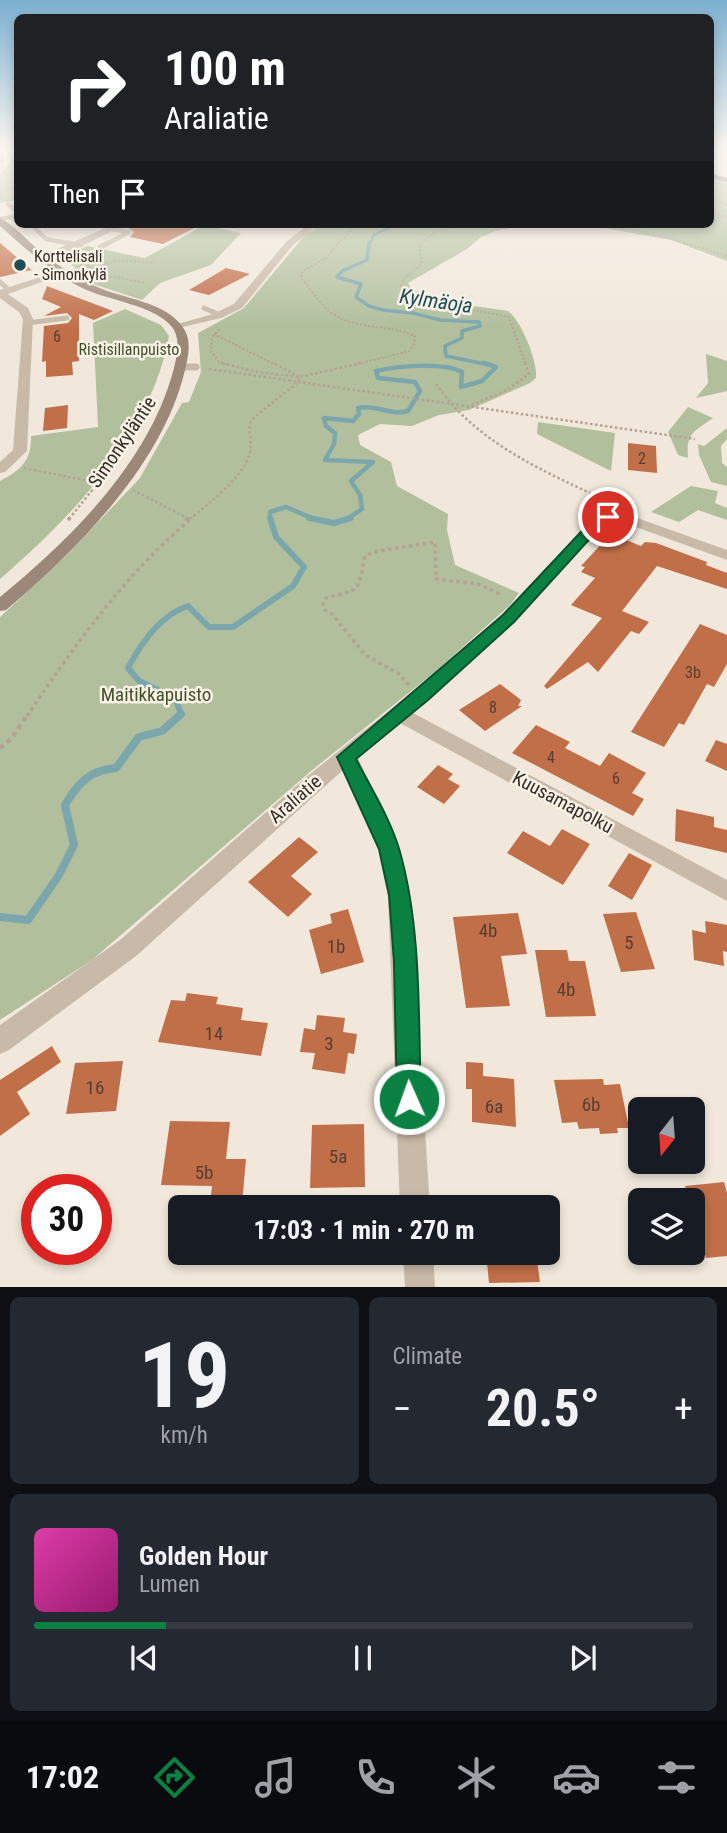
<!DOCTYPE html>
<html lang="en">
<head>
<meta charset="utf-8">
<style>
	body { margin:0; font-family:"Roboto Condensed",sans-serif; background:#242831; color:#f1f3f6; height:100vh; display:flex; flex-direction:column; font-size:26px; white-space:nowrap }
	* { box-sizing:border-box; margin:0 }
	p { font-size:23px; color:#9ea1a6 }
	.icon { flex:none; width:38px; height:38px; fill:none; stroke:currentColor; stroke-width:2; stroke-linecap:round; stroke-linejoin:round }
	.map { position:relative; height:1287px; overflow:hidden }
	.panel { display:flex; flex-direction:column; gap:10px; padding:10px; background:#0d0f14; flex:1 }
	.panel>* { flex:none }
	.banner { position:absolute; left:14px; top:14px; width:700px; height:214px; border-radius:10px; box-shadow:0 4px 10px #0003; background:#202124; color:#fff; overflow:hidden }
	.needle { width:46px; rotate:197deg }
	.fabs { position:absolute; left:628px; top:1097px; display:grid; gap:14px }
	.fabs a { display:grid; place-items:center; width:77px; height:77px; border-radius:10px; background:#171b24; box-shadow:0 4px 10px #0003; font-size:35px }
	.speed { position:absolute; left:21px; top:1174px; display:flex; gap:14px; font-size:35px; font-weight:700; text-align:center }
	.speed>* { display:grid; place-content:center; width:91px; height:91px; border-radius:50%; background:#171b24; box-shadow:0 4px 10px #0003; line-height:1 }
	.speed .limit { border:10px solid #d22; background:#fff; color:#111 }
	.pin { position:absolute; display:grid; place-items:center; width:60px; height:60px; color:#fff; margin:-30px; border:4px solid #fff; border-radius:50%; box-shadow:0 2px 7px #0007 }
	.me { position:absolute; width:77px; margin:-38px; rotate:358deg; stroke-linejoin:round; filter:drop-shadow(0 0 5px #0008) }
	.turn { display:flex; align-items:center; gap:24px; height:147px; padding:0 35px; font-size:32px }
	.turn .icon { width:91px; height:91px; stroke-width:2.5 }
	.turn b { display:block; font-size:49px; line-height:60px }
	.then { display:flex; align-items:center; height:66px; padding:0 35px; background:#0003; gap:14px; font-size:26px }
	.big { font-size:52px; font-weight:700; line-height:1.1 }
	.panel .widget { flex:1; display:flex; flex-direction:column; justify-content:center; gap:10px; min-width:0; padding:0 24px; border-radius:10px; background:#242831 }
	.panel .dial { align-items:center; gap:0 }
	.dial b { font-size:91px; line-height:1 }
	.song { display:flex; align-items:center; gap:21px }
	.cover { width:84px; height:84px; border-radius:10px; background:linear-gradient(135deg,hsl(320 70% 55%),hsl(320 70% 35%)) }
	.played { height:7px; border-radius:4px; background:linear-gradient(90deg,#0b8043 20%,#363941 20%) }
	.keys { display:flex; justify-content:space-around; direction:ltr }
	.heat { display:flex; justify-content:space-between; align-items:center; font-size:38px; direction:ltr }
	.panel .tiles { flex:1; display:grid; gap:10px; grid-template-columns:1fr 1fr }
	.widget:last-child { grid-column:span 2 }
	.trip { position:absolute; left:168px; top:1195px; width:392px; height:70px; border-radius:10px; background:#171b24; box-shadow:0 4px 10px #0003; font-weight:700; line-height:70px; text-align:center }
	.menu { display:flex; height:112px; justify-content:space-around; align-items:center; background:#090b0e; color:#9ea1a6 }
	.menu .icon { width:49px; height:49px }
	.menu .active { color:#0b8043 }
	.menu b { font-size:32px; color:#f1f3f6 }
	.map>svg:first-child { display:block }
	.green { fill:#b1bf9c }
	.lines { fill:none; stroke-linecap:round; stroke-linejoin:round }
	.stream-far4 { stroke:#7ba7ac; stroke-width:2.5 }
	.stream-far3 { stroke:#7ba7ac; stroke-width:3.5 }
	.stream-far2 { stroke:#7ba7ac; stroke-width:4.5 }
	.stream-far1 { stroke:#7ba7ac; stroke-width:6 }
	.stream { stroke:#7ba7ac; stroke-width:8 }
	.building { fill:#c16f49 }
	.path-far3 { stroke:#b4a392; stroke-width:2; stroke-dasharray:2 2; stroke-linecap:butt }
	.path-far2 { stroke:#b4a392; stroke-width:2.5; stroke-dasharray:2.5 2.5; stroke-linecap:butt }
	.path-far1 { stroke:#b4a392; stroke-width:3.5; stroke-dasharray:3.5 3.5; stroke-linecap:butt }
	.path { stroke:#b4a392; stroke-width:4.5; stroke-dasharray:4.5 4.5; stroke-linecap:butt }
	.service-far2 { stroke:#c8b9a8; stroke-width:4.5 }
	.service-far1 { stroke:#c8b9a8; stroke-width:5 }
	.service { stroke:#c8b9a8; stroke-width:7 }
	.minor { fill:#c8b9a8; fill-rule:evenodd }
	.secondary { fill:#9c8879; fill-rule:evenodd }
	.primary { fill:#766559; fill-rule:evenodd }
	.route { fill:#0b8043; stroke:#07532c; stroke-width:2 }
	.poi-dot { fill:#1f4d55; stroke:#f9f2e7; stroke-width:2.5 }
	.labels { text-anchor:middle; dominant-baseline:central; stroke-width:5; stroke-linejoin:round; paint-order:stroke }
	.far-poi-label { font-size:16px; fill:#352d28; stroke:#f9f2e7; text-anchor:start }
	.number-label { font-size:16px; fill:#583e30 }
	.far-park-label { font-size:16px; fill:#42522c; stroke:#f9f2e7 }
	.street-label { font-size:19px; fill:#352d28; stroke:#f9f2e7 }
	.park-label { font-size:19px; fill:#42522c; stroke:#f9f2e7 }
	.near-number-label { font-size:19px; fill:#583e30 }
	.water-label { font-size:21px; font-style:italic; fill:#1f4d55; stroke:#f9f2e7 }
</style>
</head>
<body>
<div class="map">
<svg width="727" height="1287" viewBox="0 0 727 1287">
	<rect width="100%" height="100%" fill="#f1e8db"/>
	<path class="green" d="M10,156h7v44l-17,3v-29l10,-12z
		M711,178l16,5v24l-4,2 4,-1v53l-56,-21 -90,-16h129z
		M181,224h20l40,9 -30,32 -51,18 -18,17 -52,-17 -26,-26 23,-11 58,12 54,-30z
		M322,224h209l-35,7 -15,6 -14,12 -59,34c7,19 79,24 100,28 13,9 30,51 28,67l-6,5 -61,27 -30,5 -27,11 -32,-2 -22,11 2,10 31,17 6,24 51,28 -1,16 8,35 64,28 -9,12 -74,66 -125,100 -219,189 -92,60v-403l68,-63 72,-76 42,-75 7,-1 12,-30 -3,-39 46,-25 61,-73z
		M125,309l36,16 8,11c-18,98 -95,179 -169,243v-98c21,-11 32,-21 31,-45l67,-9 -5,-104z
		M706,354l21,7v30l-31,7 12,-15z
		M688,407l25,11c-19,14 -27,14 -25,40l-10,-3 -10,-23z
		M538,422l77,11 -4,38 -74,-37z
		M727,428v11l-6,7 1,17 5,4v19l-16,-4 -12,-27 -1,-11 6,2z
		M691,486l27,5 -3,12 12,5v12l-29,-10 -19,12 -28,-10z"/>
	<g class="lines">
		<path class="stream-far4" d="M369,245l5,-10 22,-11"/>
		<path class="stream-far3" d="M369,243l-2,17 -25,11 -5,6 24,7 -5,13 13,9 14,4 30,3 27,7 39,2 1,4 -18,5v7l-17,8 1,10 44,9"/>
		<path class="stream-far2" d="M270,519v-7l16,-5 28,12
			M347,519l15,-10 -2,-14 -9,-14 22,-19 -48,-2 9,-16 1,-11 -9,-7 -2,-8 29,3 6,-7 -1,-6c17,-4 33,8 50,3l12,-20 -5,-9 -37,-4 -2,-7c21,-5 67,-9 86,1l-1,15 21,-6 14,-14 -12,-4"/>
		<path class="stream-far1" d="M309,518l25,5 17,-5
			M179,716l2,-2 -6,-16 -36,-17 -11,-13c13,-25 33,-53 60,-62l21,21h24l60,-41 11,-19 -28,-30 -6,-19"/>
		<path class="stream" d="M0,917l28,3 31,-45 15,-30 -9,-40c13,-22 25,-35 51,-37l23,-31 23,-6 19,-17"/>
	</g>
	<path class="building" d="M128,224h74l-39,20 -33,-7 4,-5 -7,-5z
		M0,243l14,12 18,15 -32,7z
		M226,268l24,6 -41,21 -20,-5z
		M47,286l66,25 -19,9 -15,-6v47l-7,1 1,13 -27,2v-16l-4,1 2,-36 24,-3 4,-5 -5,-5 -23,3 17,-9 -19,-8z
		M68,405l-1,23 -24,3 2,-23z
		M628,443l28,3 1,27 -29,-3z
		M614,535l27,11 4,-4 11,1 51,19 -1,3 21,8v16l-70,-23 -35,45 27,11 -10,12 -8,-3 -33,41 -10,-10 -41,27 -3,-3 58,-68 -31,-13 24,-27 -14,-6 4,-5 -4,-1 25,-27 4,1z
		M700,624l27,11v29l-13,23 -7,-3 -23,41 -5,-2 -15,24 -33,-15z
		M500,684l21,16 -3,6h4l-37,25 -26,-21z
		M536,725l34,17 -5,6 35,18 9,-13 37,20 -14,20 12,6 -11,17 -121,-63z
		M716,740l11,4v27l-22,-10z
		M438,765l15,9 -5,5 12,7 -16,18 -27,-17z
		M676,809l38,8v10l13,3v23l-52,-12z
		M562,829l28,15 -27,41 -56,-32 16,-22 27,15z
		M299,837l19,15 -27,24 21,18 -24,23 -40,-35z
		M629,853l23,12 -20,35 -24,-14z
		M348,909l16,53 -43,12 -12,-44 23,-7 -2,-9z
		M636,912l19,57 -34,3 -18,-58z
		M518,913l9,41 -26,2 9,50 -44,2 -13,-91z
		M705,921l22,4v27l-4,-1 1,15 -30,-6 -2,-30 14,3z
		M535,950h32l2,11h16l11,55 -50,1z
		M187,993l31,4 -2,7 27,4 -2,12 27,3 -7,33 -103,-14 13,-42 14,1z
		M317,1015l28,3 -2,14 14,2 -3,20 -6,-1 -3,21 -33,-5 3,-16 -15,-1 4,-24 11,2z
		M52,1046l9,16 -44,30 13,22 -30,22v-56z
		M123,1061l-7,50 -50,3 9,-51z
		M466,1062l17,1v13l31,3 2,48 -44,-5v-33h-6z
		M603,1079l1,6 16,-1 9,44h-12l1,5 -18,1 -1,-6 -20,1 -2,-7 -15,1 -8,-43z
		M170,1121l60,1 -4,37h20l-4,45h-32l2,-18 -51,-1z
		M364,1124l1,63 -55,1 2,-63z
		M724,1182l3,11v63l-21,2 -13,-44v-14h-4l-4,-14z
		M486,1253h50l4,29 -51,1z"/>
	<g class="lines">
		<path class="path-far3" d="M8,166l10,5
			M0,192l18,-7
			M710,212l17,5
			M490,224c-24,3 -57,0 -71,23l3,17 -18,15 -4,8 24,13 85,17 17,48
			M605,224l65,14 57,18
			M73,263l14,3 18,9 40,8
			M95,267l26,-7 34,3
			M219,329l-7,9 -1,13 9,12 9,2
			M214,334l62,31
			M354,365l55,-14 5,-6 1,-9c-25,-12 -57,-6 -80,-21 -13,-7 -24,-26 -34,-37l1,-6 25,-15 29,-33"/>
		<path class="path-far2" d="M222,363l35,9 43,5 61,-14
			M209,369l486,70
			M436,384c43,62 111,88 177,120
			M467,407l40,-17 22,-16 -4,-11
			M24,468l75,15
			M133,490l56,29
			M69,519l56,-70
			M190,519c17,-14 56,-44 60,-67 3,-12 -4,-21 2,-33l45,-36 3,-6 -27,-14"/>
		<path class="path-far1" d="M185,518l5,2
			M68,520l2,-2
			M409,685l-10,-11 -34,-19 -33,-41 -7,-4 -2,-7 3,-5c35,-9 32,-5 39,-42l8,-4 62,-10 1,37 42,5 22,10
			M27,716c49,-72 98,-142 165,-198"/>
		<path class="path" d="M0,748l11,-9 17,-25"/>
		<path class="service-far2" d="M8,204l10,8
			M0,219l18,-3
			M31,224l15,15 32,6
			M105,245l24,-13 -17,-3"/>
		<path class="service-far1" d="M68,243l12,2
			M100,247l8,-4
			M0,282l9,8
			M204,308l16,7
			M27,323l40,-5"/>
		<path class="service" d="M181,367h15"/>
		<path class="minor" d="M115,224h11l-58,29 -25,7 -5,-3z
			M309,224h10l-27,22 -50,62 -21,10 -47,11v-4l39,-11 21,-10 52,-62z
			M59,271l8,2 -59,21 20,14 5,11 -6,132 -22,21 -5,1v-11l13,-12 10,-131 -4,-7 -19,-14v-8z
			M623,513l104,37v10l-105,-38 -18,1 -90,99 -101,91 314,167v21l-327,-178 -42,35 42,91 10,47 20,312h-30l-12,-312 -10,-47 -35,-79 -207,186 -127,94 -9,4v-29l120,-85 185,-162 110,-88 87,-76 93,-98z
			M403,1253h30l2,34h-30z"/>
		<path class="secondary" d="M0,154l4,2v5l-4,2z
			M0,218c12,6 23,18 33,27 19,16 39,31 62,41 27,13 72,15 89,43 8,13 4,28 1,41 -22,94 -108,180 -179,240l-6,1v-14c72,-59 150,-136 174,-229 3,-13 7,-29 -2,-41 -17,-22 -67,-27 -92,-40 -30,-16 -55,-39 -80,-61z"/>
		<path class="primary" d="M710,173l17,5v4l-17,-4z"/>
	</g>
	<linearGradient id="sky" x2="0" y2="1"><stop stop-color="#7cafd0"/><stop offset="0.45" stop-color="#f9f5ef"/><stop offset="1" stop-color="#f9f5ef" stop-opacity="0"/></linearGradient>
	<rect width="727" height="329" fill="url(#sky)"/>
	<path class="route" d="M608,513l7,4 -10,5 -91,100 -86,78 -72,59c15,29 35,61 44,93 22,79 18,166 21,247l-3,9 -9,3 -9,-3 -3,-9 -3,-137 -5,-67 -10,-46 -42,-92 166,-142 92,-98z"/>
	<circle class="poi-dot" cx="20" cy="265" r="7"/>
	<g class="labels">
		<g class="far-poi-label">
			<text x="34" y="256">Korttelisali<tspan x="34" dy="18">- Simonkylä</tspan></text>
		</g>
		<g class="number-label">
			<text x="57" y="336">6</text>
			<text x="642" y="458">2</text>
			<text x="693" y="672">3b</text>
			<text x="493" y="707">8</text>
			<text x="551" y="757">4</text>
			<text x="616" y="778">6</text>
		</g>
		<g class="far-park-label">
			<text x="129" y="349">Ristisillanpuisto</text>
		</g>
		<g class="street-label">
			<text transform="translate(122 442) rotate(-56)">Simonkyläntie</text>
			<text transform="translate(295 799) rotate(-41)">Araliatie</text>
			<text transform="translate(563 802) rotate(28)">Kuusamapolku</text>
		</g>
		<g class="park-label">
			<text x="156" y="694">Maitikkapuisto</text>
		</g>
		<g class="near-number-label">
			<text x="488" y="930">4b</text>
			<text x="629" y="942">5</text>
			<text x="336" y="946">1b</text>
			<text x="566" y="989">4b</text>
			<text x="214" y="1033">14</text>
			<text x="329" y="1043">3</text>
			<text x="95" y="1087">16</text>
			<text x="591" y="1104">6b</text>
			<text x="494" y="1106">6a</text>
			<text x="338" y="1156">5a</text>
			<text x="204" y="1172">5b</text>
		</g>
		<g class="water-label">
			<text transform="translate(436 301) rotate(8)">Kylmäoja</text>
		</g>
	</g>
</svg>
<div class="fabs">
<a><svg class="needle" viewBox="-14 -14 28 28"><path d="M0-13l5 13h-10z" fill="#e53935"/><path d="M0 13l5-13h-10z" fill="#9ea1a6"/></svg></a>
<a><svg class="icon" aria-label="layers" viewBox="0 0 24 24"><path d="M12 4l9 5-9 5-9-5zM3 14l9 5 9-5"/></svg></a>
</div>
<div class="speed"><div class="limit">30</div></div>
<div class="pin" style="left:608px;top:517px;background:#d93025"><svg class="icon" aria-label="arrive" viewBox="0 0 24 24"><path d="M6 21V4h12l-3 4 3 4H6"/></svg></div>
<svg class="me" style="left:409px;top:1099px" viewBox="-20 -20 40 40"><circle r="17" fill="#0b8043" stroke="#fff" stroke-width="3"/><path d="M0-11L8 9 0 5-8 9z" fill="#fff"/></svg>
<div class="trip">17:03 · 1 min · 270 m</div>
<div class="banner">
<div class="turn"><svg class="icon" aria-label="right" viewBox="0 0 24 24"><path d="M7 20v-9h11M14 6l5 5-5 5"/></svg><div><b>100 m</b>Araliatie</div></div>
<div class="then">Then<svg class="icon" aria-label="arrive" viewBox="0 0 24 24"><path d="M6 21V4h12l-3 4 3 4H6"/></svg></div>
</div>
</div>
<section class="panel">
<div class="tiles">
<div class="widget dial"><b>19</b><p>km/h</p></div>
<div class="widget"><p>Climate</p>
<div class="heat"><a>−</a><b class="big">20.5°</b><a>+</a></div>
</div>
<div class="widget">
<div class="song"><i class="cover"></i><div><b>Golden Hour</b><p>Lumen</p></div></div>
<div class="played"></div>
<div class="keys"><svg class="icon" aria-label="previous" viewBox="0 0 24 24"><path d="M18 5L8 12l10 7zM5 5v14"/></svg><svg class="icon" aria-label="pause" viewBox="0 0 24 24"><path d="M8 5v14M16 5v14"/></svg><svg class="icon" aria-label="next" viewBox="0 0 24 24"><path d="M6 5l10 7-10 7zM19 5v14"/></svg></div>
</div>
</div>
</section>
<nav class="menu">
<b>17:02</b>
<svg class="icon active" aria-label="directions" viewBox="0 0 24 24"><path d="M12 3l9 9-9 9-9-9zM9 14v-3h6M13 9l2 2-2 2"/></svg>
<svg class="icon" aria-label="music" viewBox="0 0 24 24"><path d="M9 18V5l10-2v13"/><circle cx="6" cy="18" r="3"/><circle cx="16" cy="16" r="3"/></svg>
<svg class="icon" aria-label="phone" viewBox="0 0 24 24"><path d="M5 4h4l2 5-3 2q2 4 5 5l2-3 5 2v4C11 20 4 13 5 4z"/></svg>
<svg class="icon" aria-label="climate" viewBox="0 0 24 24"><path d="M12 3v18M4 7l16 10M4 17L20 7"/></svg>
<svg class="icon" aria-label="car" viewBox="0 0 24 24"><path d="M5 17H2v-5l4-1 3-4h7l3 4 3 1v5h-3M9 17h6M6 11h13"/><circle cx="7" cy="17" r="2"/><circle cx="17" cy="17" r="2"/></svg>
<svg class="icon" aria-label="filters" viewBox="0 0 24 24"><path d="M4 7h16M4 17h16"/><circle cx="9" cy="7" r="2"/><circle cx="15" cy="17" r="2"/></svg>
</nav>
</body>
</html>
